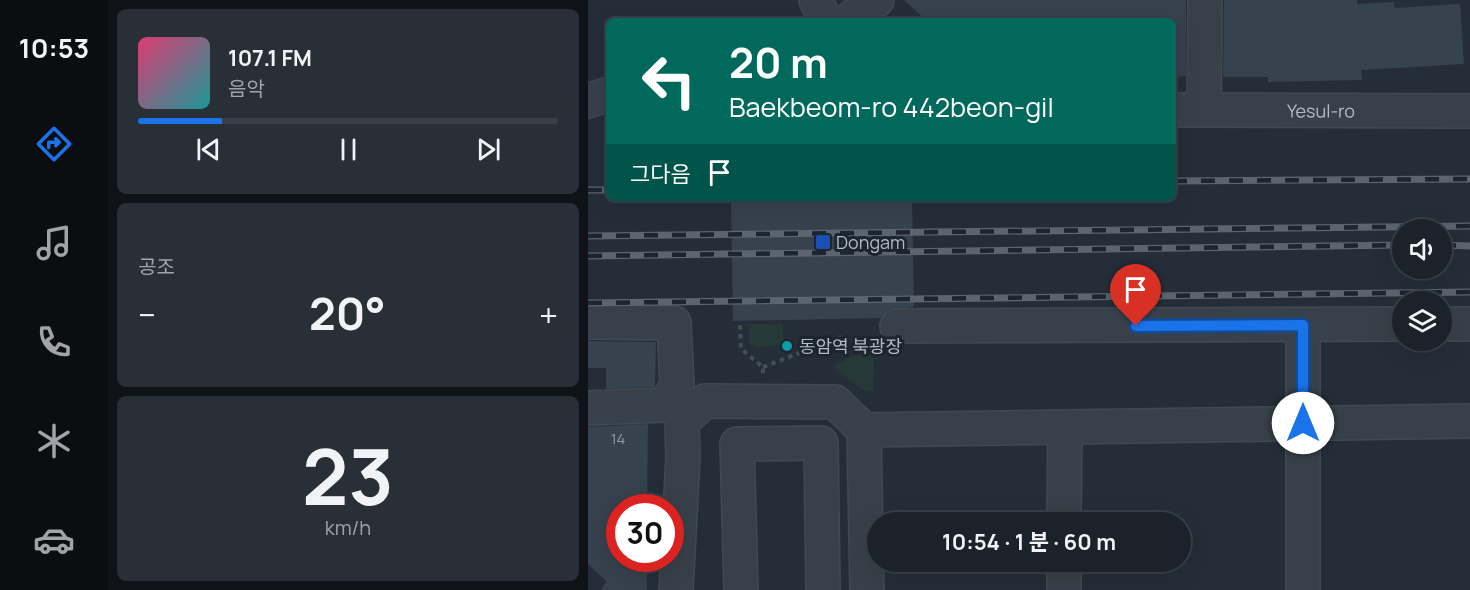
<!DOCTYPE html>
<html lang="ko">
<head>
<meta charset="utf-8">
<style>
	body { margin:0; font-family:Manrope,"Noto Sans KR",sans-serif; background:#292f36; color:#f1f3f6; height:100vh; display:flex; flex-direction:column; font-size:22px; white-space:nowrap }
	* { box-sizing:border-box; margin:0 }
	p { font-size:20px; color:#a0a4a8 }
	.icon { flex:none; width:33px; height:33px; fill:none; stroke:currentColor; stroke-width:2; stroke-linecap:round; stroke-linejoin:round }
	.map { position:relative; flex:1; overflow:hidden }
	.details { display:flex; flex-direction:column; gap:9px; padding:9px; background:#0f1317; width:480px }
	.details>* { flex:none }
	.top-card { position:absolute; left:18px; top:18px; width:570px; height:183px; border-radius:9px; box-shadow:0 6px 24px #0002,0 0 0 2px #3a3f47; background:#00695c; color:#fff; overflow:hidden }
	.fabs { position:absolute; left:804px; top:219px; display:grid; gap:12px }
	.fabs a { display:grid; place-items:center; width:60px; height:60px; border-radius:50%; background:#1c222a; box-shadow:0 6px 24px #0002,0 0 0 2px #3a3f47; font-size:30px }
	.speed { position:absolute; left:18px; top:494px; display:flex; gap:12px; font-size:30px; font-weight:700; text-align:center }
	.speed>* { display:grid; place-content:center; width:78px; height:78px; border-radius:50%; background:#1c222a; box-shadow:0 6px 24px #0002,0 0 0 2px #3a3f47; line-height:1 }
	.speed .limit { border:9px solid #d22; background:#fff; color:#111 }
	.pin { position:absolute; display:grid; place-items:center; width:51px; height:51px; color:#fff; margin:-62px -26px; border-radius:50% 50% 50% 0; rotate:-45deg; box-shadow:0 0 6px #0007 }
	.pin .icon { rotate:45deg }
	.me { position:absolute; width:66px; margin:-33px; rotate:0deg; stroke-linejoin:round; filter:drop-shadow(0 0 4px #0008) }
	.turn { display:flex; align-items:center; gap:21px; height:126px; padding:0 24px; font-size:27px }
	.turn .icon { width:78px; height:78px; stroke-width:2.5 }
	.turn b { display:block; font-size:42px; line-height:51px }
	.then { display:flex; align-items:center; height:57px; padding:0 24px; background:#0003; gap:12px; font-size:22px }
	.big { font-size:45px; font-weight:700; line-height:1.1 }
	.details .widget { flex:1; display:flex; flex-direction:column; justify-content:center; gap:9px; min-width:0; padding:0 21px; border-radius:9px; background:#292f36 }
	.details .dial { align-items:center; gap:0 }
	.dial b { font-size:78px; line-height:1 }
	.song { display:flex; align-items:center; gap:18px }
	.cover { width:72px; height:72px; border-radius:9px; background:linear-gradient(135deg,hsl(340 70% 55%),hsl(180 70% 35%)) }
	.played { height:6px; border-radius:3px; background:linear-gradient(90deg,#1a73e8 20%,#3a3f47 20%) }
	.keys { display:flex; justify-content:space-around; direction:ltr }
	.heat { display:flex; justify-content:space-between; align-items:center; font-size:33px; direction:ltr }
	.trip { position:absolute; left:279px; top:512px; width:324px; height:60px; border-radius:30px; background:#1c222a; box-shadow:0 6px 24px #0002,0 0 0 2px #3a3f47; font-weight:700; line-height:60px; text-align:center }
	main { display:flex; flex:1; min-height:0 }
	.tab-bar { display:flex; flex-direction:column; width:108px; justify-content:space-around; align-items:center; background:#0b0e11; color:#a0a4a8 }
	.tab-bar .icon { width:42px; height:42px }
	.tab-bar .on { color:#1a73e8 }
	.tab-bar b { font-size:27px; color:#f1f3f6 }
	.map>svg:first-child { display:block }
	.green { fill:#273839 }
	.building { fill:#37424f }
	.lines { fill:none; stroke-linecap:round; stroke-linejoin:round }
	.minor-casing { stroke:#414952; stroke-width:36 }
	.path { stroke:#3f5152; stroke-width:4; stroke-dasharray:4.5 4.5; stroke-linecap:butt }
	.minor { stroke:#384049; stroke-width:33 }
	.rail-casing { stroke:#5b646f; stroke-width:7 }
	.rail { stroke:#1d252e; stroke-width:4.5; stroke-dasharray:14; stroke-linecap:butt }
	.route-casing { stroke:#114b97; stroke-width:15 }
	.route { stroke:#1a73e8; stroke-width:10 }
	.transit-dot { fill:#1a4fb4; stroke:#1d252e; stroke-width:2 }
	.culture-dot { fill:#0f9aa8; stroke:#1d252e; stroke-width:2 }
	.labels { text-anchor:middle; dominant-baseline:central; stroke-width:6; stroke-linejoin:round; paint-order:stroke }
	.number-label { font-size:15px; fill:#929ba6 }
	.street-label { font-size:18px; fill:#b3bbc5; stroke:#1d252e }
	.poi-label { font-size:18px; fill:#b3bbc5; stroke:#1d252e; text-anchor:start }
</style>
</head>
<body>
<main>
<nav class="tab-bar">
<b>10:53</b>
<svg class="icon on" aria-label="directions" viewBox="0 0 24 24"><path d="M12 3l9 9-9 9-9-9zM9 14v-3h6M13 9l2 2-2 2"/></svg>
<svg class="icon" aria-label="music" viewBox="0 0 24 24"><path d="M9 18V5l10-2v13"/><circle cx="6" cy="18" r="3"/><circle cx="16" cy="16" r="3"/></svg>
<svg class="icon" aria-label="phone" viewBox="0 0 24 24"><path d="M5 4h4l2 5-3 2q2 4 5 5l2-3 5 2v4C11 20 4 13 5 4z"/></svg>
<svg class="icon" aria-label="climate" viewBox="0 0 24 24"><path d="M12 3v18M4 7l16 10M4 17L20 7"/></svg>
<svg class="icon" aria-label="car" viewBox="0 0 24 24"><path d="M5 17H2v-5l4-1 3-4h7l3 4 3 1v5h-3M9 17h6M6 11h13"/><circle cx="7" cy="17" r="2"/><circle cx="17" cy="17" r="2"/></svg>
</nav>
<section class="details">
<div class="widget">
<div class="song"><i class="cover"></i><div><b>107.1 FM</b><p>음악</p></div></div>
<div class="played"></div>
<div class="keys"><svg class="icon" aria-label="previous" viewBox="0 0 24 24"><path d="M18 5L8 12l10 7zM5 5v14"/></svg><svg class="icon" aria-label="pause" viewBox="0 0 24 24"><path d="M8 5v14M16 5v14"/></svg><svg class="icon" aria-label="next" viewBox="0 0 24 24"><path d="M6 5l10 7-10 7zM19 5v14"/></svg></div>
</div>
<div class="widget"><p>공조</p>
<div class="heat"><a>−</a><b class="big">20°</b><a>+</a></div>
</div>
<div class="widget dial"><b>23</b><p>km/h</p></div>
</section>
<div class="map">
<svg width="882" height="590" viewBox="0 0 882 590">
	<rect width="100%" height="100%" fill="#252e38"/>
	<path class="green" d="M160,324h35v20l-26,4 -8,-5z
		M278,352h4l4,8 -1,32 -8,-1 -30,-22v-5z"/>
	<path class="building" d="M316,0h282v76l-13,1v-56h-246z
		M636,0h133v4l37,-2v6l66,-4 4,60 -103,6 1,10 -94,2v-5h-45z
		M143,198h181l2,109 -26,3 -8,8 -147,3z
		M0,341l68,1 -1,45 -49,2v-21h-18z
		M60,424l-1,83h-27v51h27v32h-46l5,-9 -18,-17v-137z"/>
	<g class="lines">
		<g class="minor-casing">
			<g id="minor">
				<path d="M228,0l9,21"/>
				<path d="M259,21l30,-21"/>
				<path d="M0,101l21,-7"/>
				<path d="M616,109l1,-109"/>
				<path id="s1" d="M585,110l297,1"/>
				<path d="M0,322l86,1 3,62 -11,20"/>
				<path d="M854,324h28"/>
				<path d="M715,325v265"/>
				<path d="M309,326l505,-2"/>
				<path d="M0,408l78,-3"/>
				<path d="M276,430l606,-9"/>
				<path d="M476,522l1,-95"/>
				<path d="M88,590l7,-133 -1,-35 23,-21 130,1 29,28 3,160"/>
				<path d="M153,590l-4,-146 84,-1 2,147"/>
				<path d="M476,590v-29"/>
			</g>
		</g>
		<path class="path" d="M152,325l1,24 22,18v7
			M175,367l78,-30"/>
		<use href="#minor" class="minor"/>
		<g class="rail-casing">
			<path id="rail" d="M585,181l297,-2
				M0,190h21
				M0,236l882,-10
				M854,245l28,1
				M0,256l814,-11
				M0,303l882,-11"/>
		</g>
		<use href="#rail" class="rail"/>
	</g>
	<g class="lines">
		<g class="route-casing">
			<path id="route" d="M548,326l167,-1v98"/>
		</g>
		<use href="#route" class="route"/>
	</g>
	<rect class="transit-dot" x="227" y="234" width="16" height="16" rx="3"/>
	<circle class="culture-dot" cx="199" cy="346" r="6"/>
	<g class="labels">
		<g class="number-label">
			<text x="30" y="438">14</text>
		</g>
		<g class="street-label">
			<text stroke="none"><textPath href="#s1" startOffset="148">Yesul-ro</textPath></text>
		</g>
		<g class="poi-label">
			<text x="248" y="242">Dongam</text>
			<text x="211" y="346">동암역 북광장</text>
		</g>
	</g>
</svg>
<div class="fabs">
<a><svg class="icon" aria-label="sound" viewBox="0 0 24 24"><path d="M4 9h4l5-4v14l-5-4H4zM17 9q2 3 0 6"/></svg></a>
<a><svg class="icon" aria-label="layers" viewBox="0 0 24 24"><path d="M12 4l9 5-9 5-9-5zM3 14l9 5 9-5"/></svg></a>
</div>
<div class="speed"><div class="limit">30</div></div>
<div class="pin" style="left:548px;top:326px;background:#d93025"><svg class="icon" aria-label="arrive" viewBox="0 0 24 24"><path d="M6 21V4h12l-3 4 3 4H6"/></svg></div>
<svg class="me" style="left:715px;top:423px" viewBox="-20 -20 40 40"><circle r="19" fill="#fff"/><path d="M0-13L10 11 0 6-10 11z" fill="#1a73e8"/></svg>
<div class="trip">10:54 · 1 분 · 60 m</div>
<div class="top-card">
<div class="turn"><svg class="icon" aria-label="left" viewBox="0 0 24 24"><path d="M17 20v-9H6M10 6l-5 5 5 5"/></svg><div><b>20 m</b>Baekbeom-ro 442beon-gil</div></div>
<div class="then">그다음<svg class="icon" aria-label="arrive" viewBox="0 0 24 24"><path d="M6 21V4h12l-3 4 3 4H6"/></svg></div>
</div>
</div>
</main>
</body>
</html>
